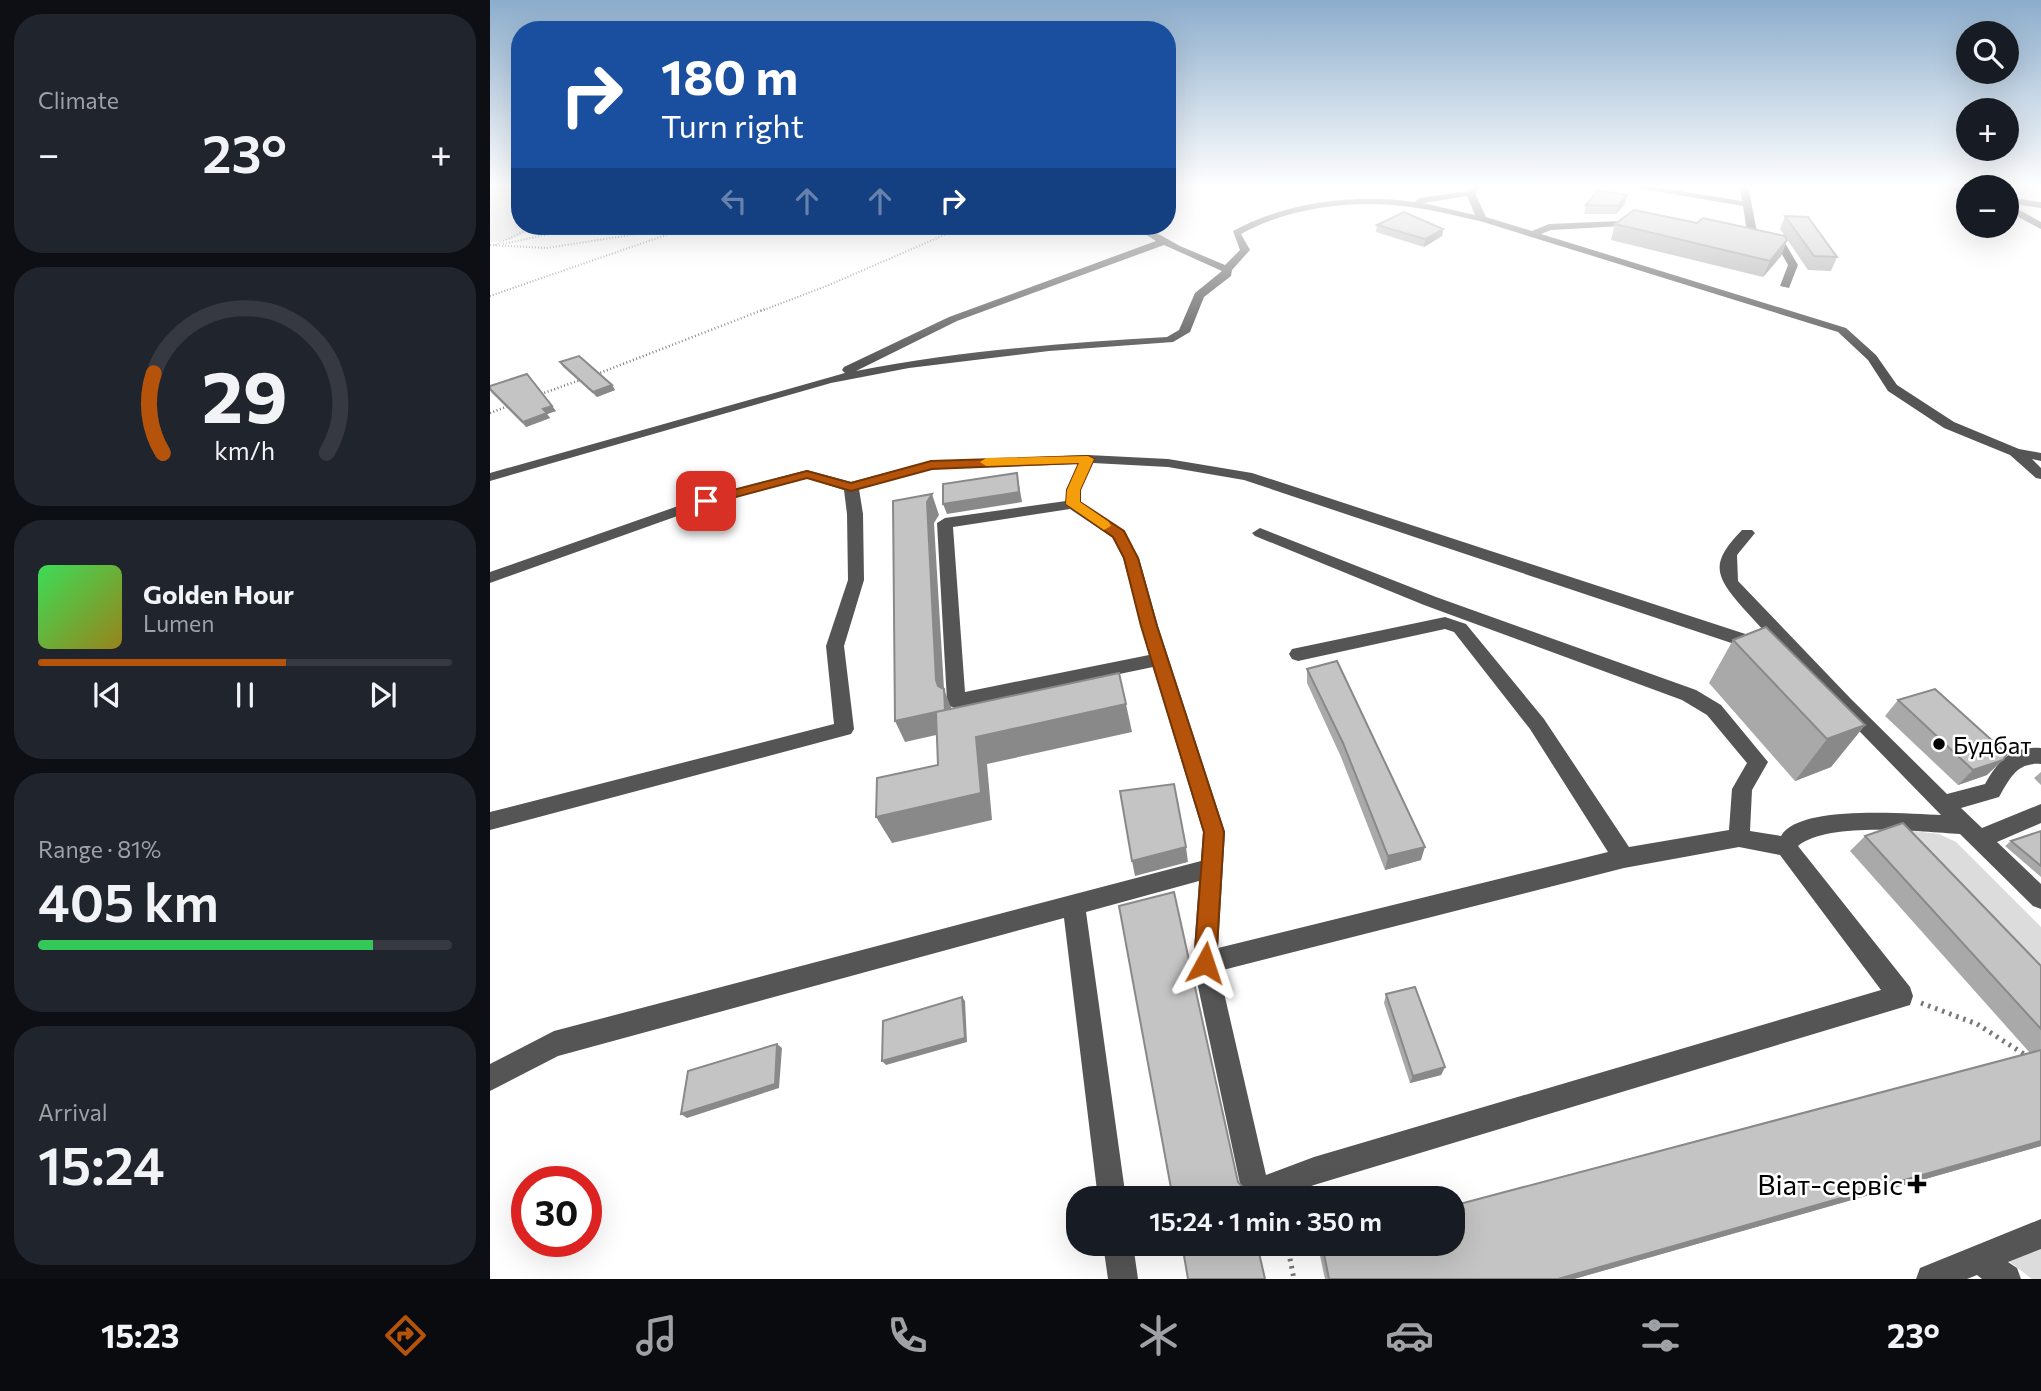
<!DOCTYPE html>
<html lang="en">
<head>
<meta charset="utf-8">
<style>
	body { margin:0; font-family:Commissioner,sans-serif; background:#20242c; color:#f1f3f6; height:100vh; display:flex; flex-direction:column; font-size:26px; white-space:nowrap }
	* { box-sizing:border-box; margin:0 }
	p { font-size:23px; color:#9ea1a6 }
	.icon { flex:none; width:38px; height:38px; fill:none; stroke:currentColor; stroke-width:2; stroke-linecap:round; stroke-linejoin:round }
	.map { position:relative; flex:1; overflow:hidden }
	.panel { display:flex; flex-direction:column; gap:14px; padding:14px; background:#0d0f14; width:490px }
	.panel>* { flex:none }
	.banner { position:absolute; left:21px; top:21px; width:665px; height:214px; border-radius:28px; box-shadow:0 7px 28px #0002; background:#1a4fa0; color:#fff; overflow:hidden }
	.buttons { position:absolute; left:1466px; top:21px; display:grid; gap:14px }
	.buttons a { display:grid; place-items:center; width:63px; height:63px; border-radius:50%; background:#171b24; box-shadow:0 7px 28px #0002; font-size:35px }
	.speed { position:absolute; left:21px; top:1166px; display:flex; gap:14px; font-size:35px; font-weight:700; text-align:center }
	.speed>* { display:grid; place-content:center; width:91px; height:91px; border-radius:50%; background:#171b24; box-shadow:0 7px 28px #0002; line-height:1 }
	.speed .limit { border:10px solid #d22; background:#fff; color:#111 }
	.pin { position:absolute; display:grid; place-items:center; width:60px; height:60px; color:#fff; margin:-30px; border-radius:14px; box-shadow:0 4px 10px #0006 }
	.me { position:absolute; width:77px; margin:-38px; rotate:5deg; stroke-linejoin:round; filter:drop-shadow(0 0 5px #0008) }
	.turn { display:flex; align-items:center; gap:24px; height:147px; padding:0 35px; font-size:32px }
	.turn .icon { width:91px; height:91px; stroke-width:2.5 }
	.turn b { display:block; font-size:49px; line-height:60px }
	.lanes { display:flex; align-items:center; height:66px; padding:0 35px; background:#0003; justify-content:center; gap:35px; direction:ltr }
	.lanes .off { opacity:.35 }
	.big { font-size:52px; font-weight:600; line-height:1.1 }
	.panel .widget { flex:1; display:flex; flex-direction:column; justify-content:center; gap:10px; min-width:0; padding:0 24px; border-radius:28px; background:#20242c }
	.panel .dial { align-items:center; gap:0 }
	.dial svg { height:182px; overflow:visible; fill:none; stroke:#363941; stroke-width:7; stroke-linecap:round; text-anchor:middle }
	.dial text { fill:#f1f3f6; stroke:none }
	.song { display:flex; align-items:center; gap:21px }
	.cover { width:84px; height:84px; border-radius:10px; background:linear-gradient(135deg,hsl(130 70% 55%),hsl(50 70% 35%)) }
	.played { height:7px; border-radius:4px; background:linear-gradient(90deg,#b45309 60%,#363941 60%) }
	.keys { display:flex; justify-content:space-around; direction:ltr }
	.heat { display:flex; justify-content:space-between; align-items:center; font-size:38px; direction:ltr }
	.charge { height:10px; border-radius:5px; background:linear-gradient(90deg,#34c759 81%,#363941 0) }
	.trip { position:absolute; left:576px; top:1186px; width:399px; height:70px; border-radius:28px; background:#171b24; box-shadow:0 7px 28px #0002; font-weight:600; line-height:70px; text-align:center }
	.menu { display:flex; height:112px; justify-content:space-around; align-items:center; background:#090b0e; color:#9ea1a6 }
	.menu .icon { width:49px; height:49px }
	.menu .current { color:#b45309 }
	.menu b { font-size:32px; color:#f1f3f6 }
	main { display:flex; flex:1; min-height:0 }
	.map>svg:first-child { display:block }
	.green { fill:#dcdcdc }
	.lines { fill:none; stroke-linecap:round; stroke-linejoin:round }
	.path-far2 { stroke:#777; stroke-width:2; stroke-dasharray:1 2; stroke-linecap:butt }
	.path-far1 { stroke:#777; stroke-width:2.5; stroke-dasharray:1 2.5; stroke-linecap:butt }
	.path { stroke:#777; stroke-width:5; stroke-dasharray:2.5 5; stroke-linecap:butt }
	.minor { fill:#555; fill-rule:evenodd }
	.wall { fill:#a9a9a9 }
	.shaded-wall { fill:#898989 }
	.building { fill:#c4c4c4; stroke:#898989; stroke-width:2 }
	.route { fill:#b45309; stroke:#753606; stroke-width:2 }
	.slow { fill:#f59e0b }
	.poi-dot { fill:#000; stroke:#fff; stroke-width:2.5 }
	.labels { text-anchor:middle; dominant-baseline:central; stroke-width:5; stroke-linejoin:round; paint-order:stroke }
	.poi-label { font-size:24px; fill:#000; stroke:#fff; text-anchor:start }
	.near-poi-label { font-size:28px; fill:#000; stroke:#fff; text-anchor:end }
</style>
</head>
<body>
<main>
<section class="panel">
<div class="widget"><p>Climate</p>
<div class="heat"><a>−</a><b class="big">23°</b><a>+</a></div>
</div>
<div class="widget dial"><svg viewBox="0 0 100 80">
<path d="M14 69A42 42 0 1 1 86 69"/>
<path d="M14 69A42 42 0 0 1 10 34" stroke="#b45309"/>
<text x="50" y="56" font-size="32" font-weight="700">29</text>
<text x="50" y="72" font-size="11">km/h</text>
</svg></div>
<div class="widget">
<div class="song"><i class="cover"></i><div><b>Golden Hour</b><p>Lumen</p></div></div>
<div class="played"></div>
<div class="keys"><svg class="icon" aria-label="previous" viewBox="0 0 24 24"><path d="M18 5L8 12l10 7zM5 5v14"/></svg><svg class="icon" aria-label="pause" viewBox="0 0 24 24"><path d="M8 5v14M16 5v14"/></svg><svg class="icon" aria-label="next" viewBox="0 0 24 24"><path d="M6 5l10 7-10 7zM19 5v14"/></svg></div>
</div>
<div class="widget"><p>Range · 81%</p><b class="big">405 km</b><div class="charge"></div></div>
<div class="widget"><p>Arrival</p><b class="big">15:24</b></div>
</section>
<div class="map">
<svg width="1551" height="1279" viewBox="0 0 1551 1279">
	<rect width="100%" height="100%" fill="#fff"/>
	<path class="green" d="M0,185h30v41h20l-29,14 -21,2z
		M1406,829l43,5 17,8 85,85v63z
		M1551,1239v40h-9l-30,-23z"/>
	<g class="lines">
		<path class="path-far2" d="M262,226h25
			M13,244l84,-18
			M0,245l57,3 135,-21
			M5,245l40,-19
			M0,296l202,-70
			M271,311l68,-26 136,-59"/>
		<path class="path-far1" d="M107,374l168,-65
			M51,394l42,-15
			M0,413l21,-8"/>
		<path class="path" d="M1431,1003l56,21 50,32
			M797,1244l7,35"/>
		<path class="minor" d="M983,185h9l-7,8 11,24 46,14 17,-7 94,-4 2,2 -5,3 -89,5 -10,4 305,94 30,27 21,30 57,37 65,27 22,4v8l-9,-2 9,9v11l-5,-1 -26,-23 -66,-27 -56,-37 -20,-31 -30,-28 -358,-111c-23,-5 -46,-11 -69,-14 -55,-8 -122,0 -170,27l9,16 -18,20 -1,6 -27,21 -14,35 -17,10 -124,9 -140,17 -78,15 -341,98v-8l355,-100 -3,-3 2,-3 105,-50 207,-76 -24,-15h12l36,20 45,19 15,-15 -7,-19c52,-29 123,-38 182,-29l4,-4 48,-7zM977,196l8,19 -52,-12zM674,245l58,26 -27,22 -16,37 -12,7c-105,6 -209,14 -311,34l101,-50z
			M1130,185h24l98,16 -2,-16h8l9,47 -5,3 -5,-3 -4,-26z
			M1454,185h13l12,5v6z
			M1517,197l34,5v6l-34,-5z
			M1517,203l34,19v7l-34,-18z
			M1271,235l24,8 13,22 -9,23 -9,-2 8,-21 -10,-18 -17,-8z
			M598,455l80,4 84,14 524,171c-11,-12 -22,-24 -33,-36 -29,-33 -33,-45 -1,-78h10l3,3 -18,22 1,26 113,118 96,95 38,-10c13,-24 27,-38 56,-36v16c-24,-2 -31,14 -42,33l-38,11 21,20 59,-24v19l-44,19 44,42v25l-8,-3 -73,-72c-40,-2 -131,-13 -162,12l112,141 3,9 -3,9 -596,180 -36,14h-34l-2,-6 -49,-230 6,-82 -113,31 40,287h-28l-34,-281 -506,138 -68,35v-27l64,-33 647,-170 2,-29 -50,-165 -197,41 -7,-2 -2,-5 -10,-178 8,-5 121,-17v-11l13,-26 -147,5 -73,20 4,25 1,66 -20,66 10,83 -3,5 -361,96v-18l344,-88 -8,-78 22,-66 -1,-66 -3,-24 -37,-12 -96,26 -221,79v-11l211,-74 106,-28 44,12 80,-21zM603,463l75,4 76,13 550,184 147,151c-34,-1 -142,-11 -160,21l-31,-5 2,-41 16,-28 -47,-57 -25,-15 -260,-93 -176,-69 -8,5 3,3 169,69 258,95 25,15 40,48 -15,26 -3,41 -100,17 -85,-128 -78,-95 -21,-7 -153,32 -3,5 3,5 6,2 147,-32 9,3 76,97 78,123 -390,96 7,-116 -67,-206 -19,-68 -15,-26 -44,-30v-12zM580,509l43,29 10,20 26,97 -184,37 -12,-165zM1249,847l41,8 101,135 -567,167 -48,18 -47,-204 405,-103z
			M1551,1219v30l-33,13 9,6 4,11h-39l-5,-4 -10,4h-51l4,-11z
			M613,1244h30l5,35h-30z"/>
	</g>
	<path class="wall" d="M1137,195l-2,9 -9,10h-32l2,-9z
		M1295,216l52,41 -6,14 -23,-1 -28,-41z
		M1207,223l90,17 -6,16 -18,21 -152,-37 4,-16z
		M887,225l66,4 -1,7 -18,11 -48,-15z
		M70,362l52,23 3,5 -18,7 -34,-30z
		M0,386l62,20 4,5 -9,3 3,4 -24,9 -35,-35z
		M1243,640l132,85 -34,42 -36,14 -86,-98z
		M817,669l114,191 -36,10 -44,-113 -34,-74z
		M1408,700l89,75 -29,10 -73,-69z
		M1551,772v13l-7,-7z
		M1551,831v46l-36,-31 6,-5z
		M1375,836l176,130v180l-467,133h-249l-6,-28 1,-7h132l578,-191 -180,-202z
		M896,994l59,73 -4,8 -31,8 -26,-80z"/>
	<path class="shaded-wall" d="M1137,195l-2,9 -9,10 2,-8z
		M953,229l-1,7 -18,11 1,-8z
		M1297,240l-6,16 -18,21 7,-16z
		M122,385l3,5 -18,7 -4,-5z
		M62,406l4,5 -9,3 3,4 -24,9 -3,-5 20,-13z
		M527,473l5,29 -75,12 -4,-10z
		M442,494l7,21 -5,8 10,166 8,21 2,21 -49,11 -10,-21 41,-41 -9,-178z
		M636,704l6,28 -145,32 5,56 -100,23 -16,-26 100,-80z
		M1375,725l-34,42 -36,14 32,-42z
		M1513,760l-16,15 -29,10 15,-15z
		M696,847l2,15 -53,14 -3,-15z
		M935,847l-4,13 -36,10 3,-14z
		M472,997l3,4 2,41 -81,23 -4,-4z
		M287,1044l5,4 -3,40 -92,30 -6,-4z
		M955,1067l-4,8 -31,8 3,-7z
		M1551,1141v5l-467,133h-16z"/>
	<path class="building" d="M1108,190l29,5 -9,11 -32,-1z
		M1144,210l63,13 6,-5 82,18 2,4 -17,21 -155,-37z
		M914,212l39,17 -18,10 -48,-14z
		M1295,216l23,1 29,40 -23,-1z
		M89,356l33,29 -19,7 -33,-30z
		M37,374l25,32 -9,3 4,4 -24,9 -33,-33v-3z
		M527,473l2,19 -76,12v-20z
		M442,494l-5,8 9,178 2,6 6,3 1,21 -50,11 -2,-220z
		M1276,627l99,98 -38,14 -94,-99z
		M847,661l88,186 -37,9 -45,-113 -36,-74z
		M629,673l7,31 -150,33 5,56 -105,24 1,-39 61,-13 -2,-53z
		M1445,689l72,65 -4,6 -30,10 -75,-70z
		M684,784l12,63 -54,14 -12,-70z
		M1413,823l138,143v63l-176,-193z
		M1551,831v35l-30,-25z
		M684,892l64,290 7,8 2,9h-74l-54,-293z
		M925,987l30,80 -32,9 -27,-82z
		M472,997l3,41 -83,23 1,-40z
		M287,1044l-2,40 -94,30 7,-43z
		M1551,1050v91l-483,138h-229l-7,-35h130v-38z
		M692,1244h75l8,35h-77z"/>
	<linearGradient id="sky" x2="0" y2="1"><stop stop-color="#8cadcc"/><stop offset="0.51" stop-color="#fff"/><stop offset="1" stop-color="#fff" stop-opacity="0"/></linearGradient>
	<rect width="1551" height="365" fill="url(#sky)"/>
	<path class="route" d="M598,456l6,3 -14,31v12l44,29 14,27 19,68 67,206 -8,131 -3,8 -8,3 -8,-3 -3,-8 10,-131 -63,-206 -17,-68 -11,-21 -47,-33 1,-14 12,-27 -147,6 -81,22 -44,-13 -101,27 -6,-4 2,-3 105,-27 44,12 80,-22z"/>
	<path class="slow" d="M598,456l6,3 -14,31v12l29,20 2,4 -7,4 -38,-26 1,-14 12,-27 -93,3 -6,-4 6,-4z"/>
	<g class="poi-dot">
		<circle cx="1449" cy="744" r="7"/>
		<path d="M1423.5 1173.5h7v7h7v7h-7v7h-7v-7h-7v-7h7z"/>
	</g>
	<g class="labels">
		<g class="poi-label">
			<text x="1463" y="744">Будбат</text>
		</g>
		<g class="near-poi-label">
			<text x="1413" y="1184">Віат-сервіс</text>
		</g>
	</g>
</svg>
<div class="buttons">
<a><svg class="icon" aria-label="search" viewBox="0 0 24 24"><circle cx="10" cy="10" r="6"/><path d="M15 15l6 6"/></svg></a>
<a>+</a>
<a>−</a>
</div>
<div class="speed"><div class="limit">30</div></div>
<div class="pin" style="left:216px;top:501px;background:#d93025"><svg class="icon" aria-label="arrive" viewBox="0 0 24 24"><path d="M6 21V4h12l-3 4 3 4H6"/></svg></div>
<svg class="me" style="left:715px;top:963px" viewBox="-20 -20 40 40"><path d="M0-17L14 15 0 8-14 15z" fill="#b45309" stroke="#fff" stroke-width="4"/></svg>
<div class="trip">15:24 · 1 min · 350 m</div>
<div class="banner">
<div class="turn"><svg class="icon" aria-label="right" viewBox="0 0 24 24"><path d="M7 20v-9h11M14 6l5 5-5 5"/></svg><div><b>180 m</b>Turn right</div></div>
<div class="lanes"><svg class="icon off" aria-label="left" viewBox="0 0 24 24"><path d="M17 20v-9H6M10 6l-5 5 5 5"/></svg><svg class="icon off" aria-label="ahead" viewBox="0 0 24 24"><path d="M12 20V5M6 11l6-6 6 6"/></svg><svg class="icon off" aria-label="ahead" viewBox="0 0 24 24"><path d="M12 20V5M6 11l6-6 6 6"/></svg><svg class="icon" aria-label="right" viewBox="0 0 24 24"><path d="M7 20v-9h11M14 6l5 5-5 5"/></svg></div>
</div>
</div>
</main>
<nav class="menu">
<b>15:23</b>
<svg class="icon current" aria-label="directions" viewBox="0 0 24 24"><path d="M12 3l9 9-9 9-9-9zM9 14v-3h6M13 9l2 2-2 2"/></svg>
<svg class="icon" aria-label="music" viewBox="0 0 24 24"><path d="M9 18V5l10-2v13"/><circle cx="6" cy="18" r="3"/><circle cx="16" cy="16" r="3"/></svg>
<svg class="icon" aria-label="phone" viewBox="0 0 24 24"><path d="M5 4h4l2 5-3 2q2 4 5 5l2-3 5 2v4C11 20 4 13 5 4z"/></svg>
<svg class="icon" aria-label="climate" viewBox="0 0 24 24"><path d="M12 3v18M4 7l16 10M4 17L20 7"/></svg>
<svg class="icon" aria-label="car" viewBox="0 0 24 24"><path d="M5 17H2v-5l4-1 3-4h7l3 4 3 1v5h-3M9 17h6M6 11h13"/><circle cx="7" cy="17" r="2"/><circle cx="17" cy="17" r="2"/></svg>
<svg class="icon" aria-label="filters" viewBox="0 0 24 24"><path d="M4 7h16M4 17h16"/><circle cx="9" cy="7" r="2"/><circle cx="15" cy="17" r="2"/></svg>
<b>23°</b>
</nav>
</body>
</html>
